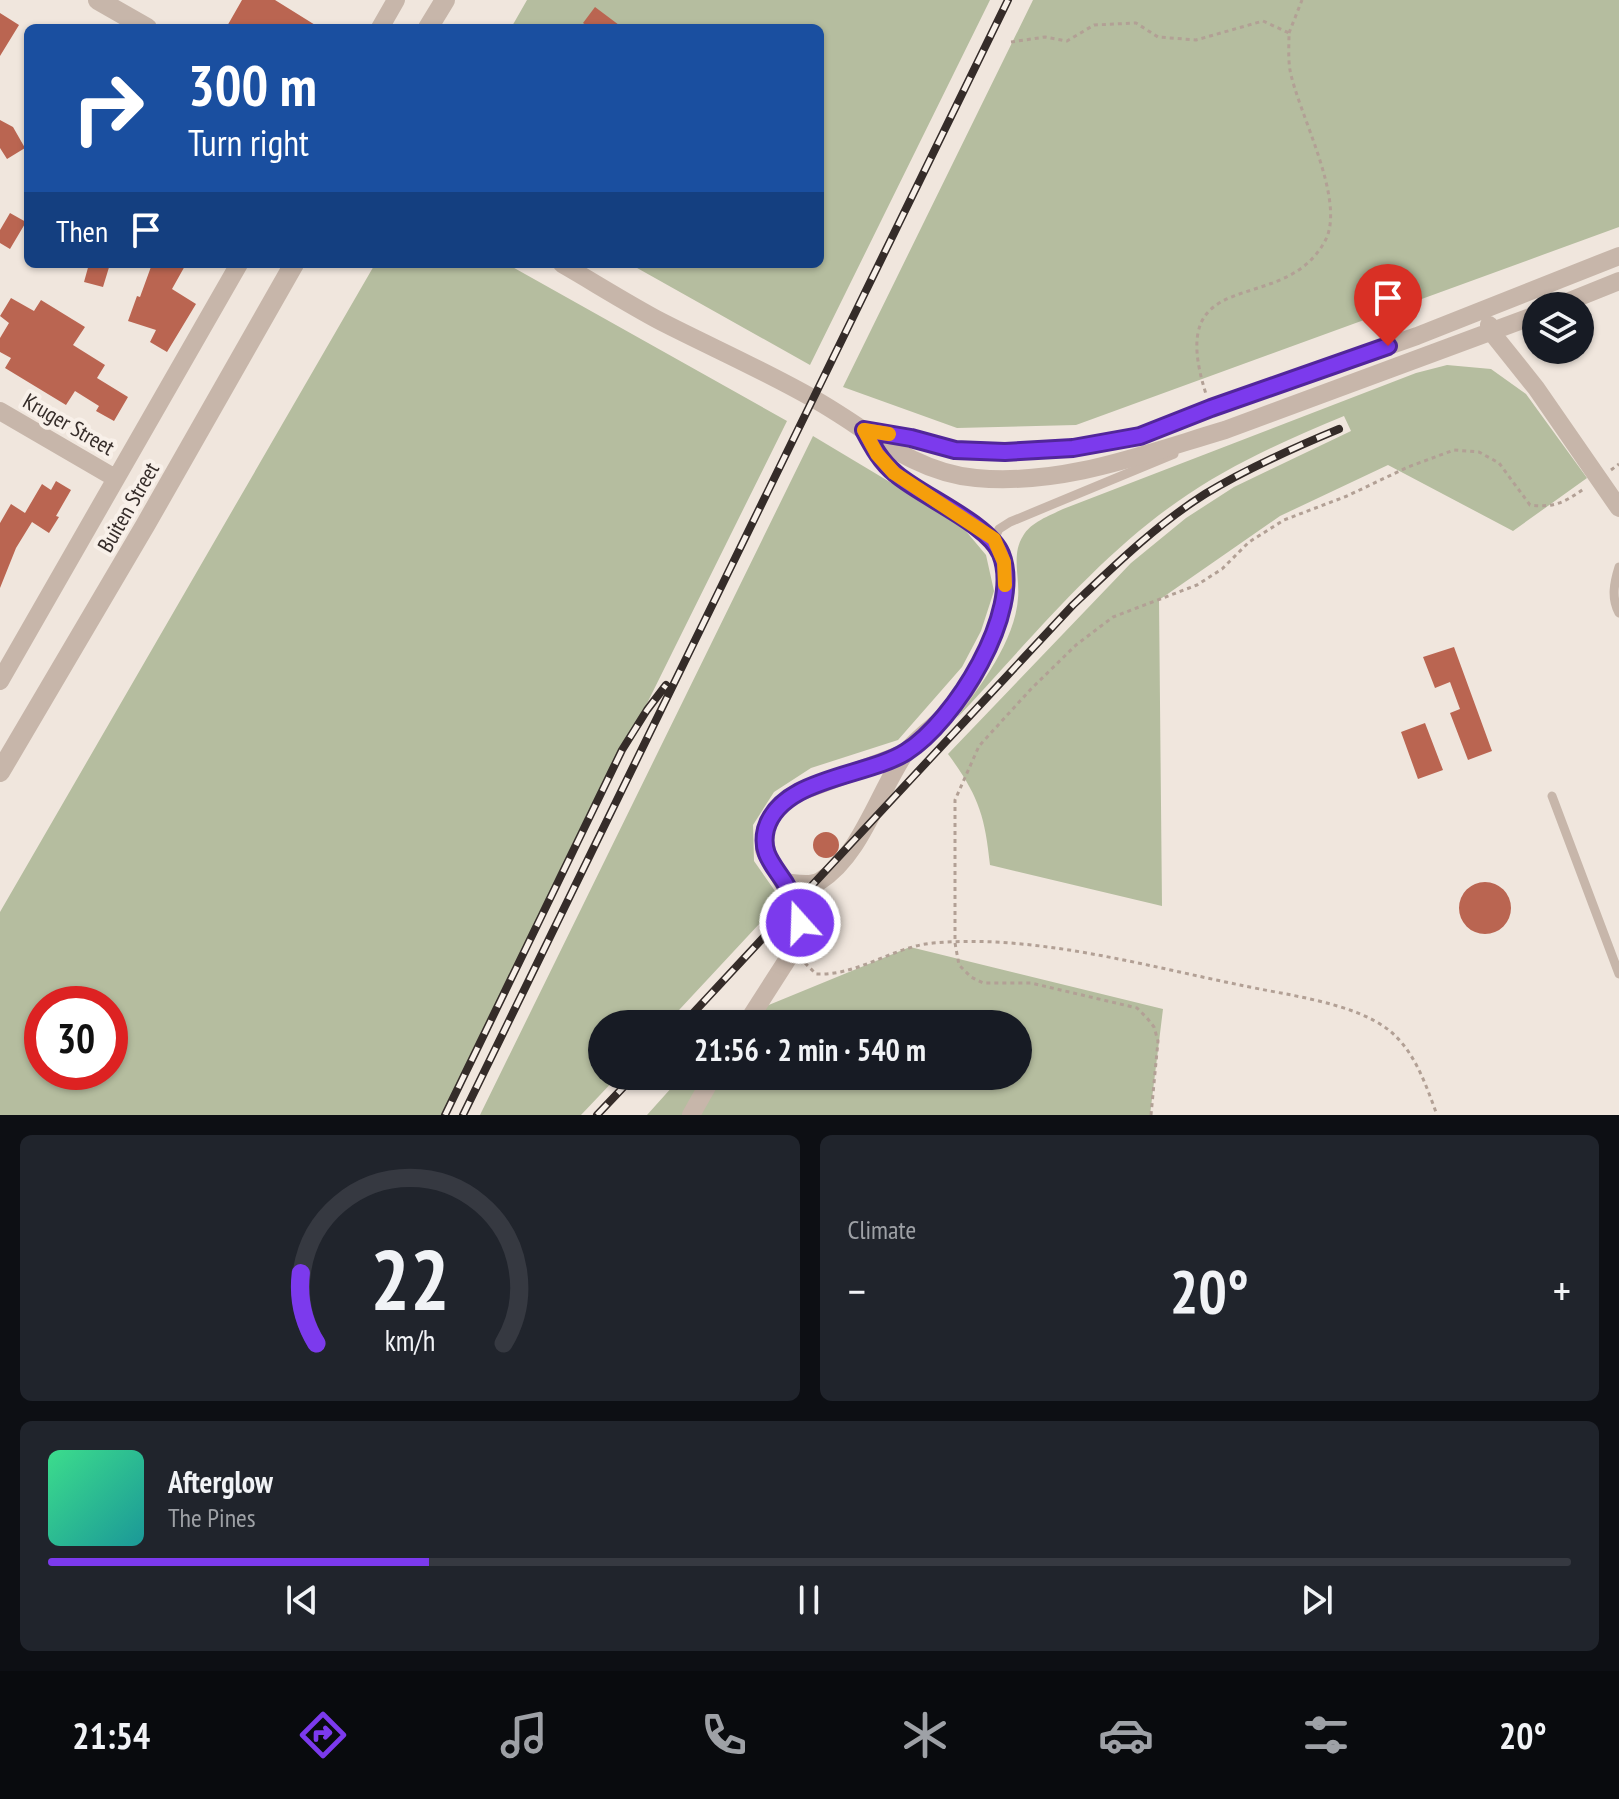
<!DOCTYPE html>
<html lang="en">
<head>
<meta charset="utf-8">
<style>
	body { margin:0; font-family:"PT Sans Narrow",sans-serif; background:#20242c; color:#f1f3f6; height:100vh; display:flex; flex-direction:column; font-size:30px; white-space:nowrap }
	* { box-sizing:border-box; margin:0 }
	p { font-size:26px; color:#9ea1a6 }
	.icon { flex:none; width:44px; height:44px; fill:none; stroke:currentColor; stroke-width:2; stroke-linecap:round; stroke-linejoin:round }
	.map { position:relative; height:1115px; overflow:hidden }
	.panel { display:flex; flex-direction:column; gap:20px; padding:20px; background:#0d0f14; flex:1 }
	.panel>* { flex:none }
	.banner { position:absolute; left:24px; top:24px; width:800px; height:244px; border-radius:12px; box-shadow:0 2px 6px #0004; background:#1a4fa0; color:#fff; overflow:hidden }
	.fabs { position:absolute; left:1522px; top:292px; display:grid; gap:16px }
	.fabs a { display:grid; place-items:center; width:72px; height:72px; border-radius:50%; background:#171b24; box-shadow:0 2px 6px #0004; font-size:40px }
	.speed { position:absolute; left:24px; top:986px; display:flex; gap:16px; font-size:40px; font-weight:700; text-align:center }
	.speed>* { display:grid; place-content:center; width:104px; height:104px; border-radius:50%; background:#171b24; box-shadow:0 2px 6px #0004; line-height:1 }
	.speed .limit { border:12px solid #d22; background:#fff; color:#111 }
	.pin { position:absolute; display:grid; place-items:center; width:68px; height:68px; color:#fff; margin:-82px -34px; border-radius:50% 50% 50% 0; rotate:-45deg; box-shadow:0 0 8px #0007 }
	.pin .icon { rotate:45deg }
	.me { position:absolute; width:88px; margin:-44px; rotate:340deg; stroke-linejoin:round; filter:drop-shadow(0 0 6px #0008) }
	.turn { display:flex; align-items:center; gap:28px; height:168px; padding:0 32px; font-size:36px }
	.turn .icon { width:104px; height:104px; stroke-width:2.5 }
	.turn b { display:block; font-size:56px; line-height:68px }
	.then { display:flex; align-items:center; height:76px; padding:0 32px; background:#0003; gap:16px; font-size:30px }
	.big { font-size:60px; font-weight:600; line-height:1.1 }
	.panel .tile { flex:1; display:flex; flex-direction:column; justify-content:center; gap:12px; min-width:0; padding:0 28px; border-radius:12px; background:#20242c }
	.panel .dial { align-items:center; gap:0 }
	.dial svg { height:208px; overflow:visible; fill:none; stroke:#363941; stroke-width:7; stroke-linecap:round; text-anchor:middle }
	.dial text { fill:#f1f3f6; stroke:none }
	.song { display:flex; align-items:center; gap:24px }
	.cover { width:96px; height:96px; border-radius:12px; background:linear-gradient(135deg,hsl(150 70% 55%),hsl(180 70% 35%)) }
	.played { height:8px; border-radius:4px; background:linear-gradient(90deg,#7c3aed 25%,#363941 25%) }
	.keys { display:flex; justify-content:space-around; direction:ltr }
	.heat { display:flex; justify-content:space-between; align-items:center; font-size:44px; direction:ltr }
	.panel .tiles { flex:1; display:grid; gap:20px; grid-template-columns:1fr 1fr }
	.tile:last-child { grid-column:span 2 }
	.trip { position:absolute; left:588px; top:1010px; width:444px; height:80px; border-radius:40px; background:#171b24; box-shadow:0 2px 6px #0004; font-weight:600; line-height:80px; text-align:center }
	.dock { display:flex; height:128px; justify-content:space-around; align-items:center; background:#090b0e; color:#9ea1a6 }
	.dock .icon { width:56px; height:56px }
	.dock .selected { color:#7c3aed }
	.dock b { font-size:36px; color:#f1f3f6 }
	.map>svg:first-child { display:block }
	.green { fill:#b5bd9f; fill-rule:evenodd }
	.building { fill:#ba6551 }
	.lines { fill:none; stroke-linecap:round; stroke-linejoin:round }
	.path { stroke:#b2a095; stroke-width:3; stroke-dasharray:4 4; stroke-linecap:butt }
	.service { stroke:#c7b6aa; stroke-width:9 }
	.minor { stroke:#c7b6aa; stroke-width:18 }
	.tertiary { stroke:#c7b6aa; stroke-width:20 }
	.rail-casing { stroke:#352c29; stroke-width:8 }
	.rail { stroke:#f8f0e9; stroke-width:5; stroke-dasharray:15; stroke-linecap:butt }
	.route-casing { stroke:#51269a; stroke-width:20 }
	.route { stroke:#7c3aed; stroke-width:14 }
	.slow { stroke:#f59e0b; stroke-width:14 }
	.labels { text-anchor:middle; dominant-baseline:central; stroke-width:8; stroke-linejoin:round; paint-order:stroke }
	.street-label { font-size:22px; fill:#352c29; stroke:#f8f0e9 }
</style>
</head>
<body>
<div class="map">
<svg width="1619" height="1115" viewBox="0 0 1619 1115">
	<rect width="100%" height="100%" fill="#f0e6dd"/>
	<path class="green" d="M527,0h463l-180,365 -180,-101h190v-236h-309z
		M1033,0h586v227l-543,198 -119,3 -114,-41z
		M375,264h132l280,157 -344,694h-443v-203zM110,1004v68h-68v-68z
		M1447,365l44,4 35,25 61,84 -74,53 -125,-66 -108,51 -121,84 3,306 -172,-41c-5,-50 -12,-70 -42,-111l183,-191 55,-45 48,-31 117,-56 -7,-15c-58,24 -116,50 -167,86 -81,56 -153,145 -221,217 25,-34 59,-78 62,-121 2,-21 -7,-43 5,-62 8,-14 26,-20 40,-27l353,-136z
		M813,436l147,88 26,31 8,36 -13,40 -19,36 -64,73 -87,28 -37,24 -21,33 1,36 21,30 -2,18 -107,115h-64v52h16l-37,39h-101z
		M910,947l253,62 -13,106h-503l35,-39h336v-52h-289l3,-4z"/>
	<path class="building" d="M242,0h33l45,28h-94z
		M595,7l28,21h-33l-7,-5z
		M0,13l19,12 -19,31z
		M0,120l13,7 12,21 -18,11 -7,-11z
		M10,213l16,9 -16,27 -10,-6v-13z
		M89,264h21l-7,23 -19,-5z
		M152,264h34l-14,25 24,15 -29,48 -17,-10 6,-12 -28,-9 9,-25 3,1z
		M11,298l23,13 7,-11 44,27 -12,18 32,20 -8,13 31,19 -14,24 -18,-10 3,-5 -24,-15 -9,14 -61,-37 6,-10 -11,-6v-14l9,-15 -9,-7z
		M56,481l15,9 -15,26 3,1 -10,16 -17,-11 -16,26 -16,40v-65l11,-19 14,9 17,-29 9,6z
		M1454,647l38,104 -24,9 -18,-47 10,-4 -10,-27 -15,6 -12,-31z
		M1425,723l18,47 -25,9 -17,-47z
		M813 845a13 13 0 1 1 26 0a13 13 0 1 1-26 0Z
		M1459 908a26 26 0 1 1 52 0a26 26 0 1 1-52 0Z"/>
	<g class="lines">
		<path class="path" d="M1289,33l13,-33
			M1011,42l34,-5 22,4 27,-16 42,-2 22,14 38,3 67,-19 26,12c0,12 -1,25 1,37 8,43 57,131 35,171 -42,78 -162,18 -119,153
			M1611,470l8,-6
			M805,963l11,11c42,2 76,-27 117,-31 101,-9 209,22 307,42 45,10 114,17 150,46 25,21 36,54 47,84
			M1151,1115l7,-74 -4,-14 -7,-9 -10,-10 -106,-25h-48l-12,-6 -12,-12 -4,-22v-143l24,-54 52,-57 45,-44 37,-28 84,-32 25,-16 27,-27 35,-22 63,-24 61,-29 46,-17 25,2 20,11 31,42c25,3 35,-3 55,-17"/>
		<path class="service" d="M994,539l5,-10 11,-7 164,-68
			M1619,567c-5,16 -8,31 0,46
			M1552,796l67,178"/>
		<path class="minor" d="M380,28l16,-28
			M562,264c33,19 66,40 100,58 51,26 103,49 152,77 54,30 97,73 162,79 86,8 168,-24 249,-48l311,-115
			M1557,306l62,-25
			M1489,325l3,8 44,55 83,120
			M0,411l115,67
			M871,431l40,7 44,12 50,2 68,-4 67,-12 71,-28 206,-72 202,-80
			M0,681l239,-417
			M784,882c11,1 26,5 36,-1 40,-25 58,-87 84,-126 13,-19 37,-32 52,-51 25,-31 60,-107 46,-147 -12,-36 -78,-57 -108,-84 -12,-11 -20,-24 -28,-39
			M746,1024l50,-78 4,-23 -5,-20 -31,-53 2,-22 11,-20 20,-15 108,-40
			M691,1115l22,-39"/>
		<path class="tertiary" d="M98,0l49,28
			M428,28l17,-28
			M0,772l146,-248 148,-260"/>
		<g class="rail-casing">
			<path id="rail" d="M683,1024l389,-418c42,-40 84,-81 133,-112 43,-26 88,-46 134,-65
				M445,1115l177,-365 25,-40 19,-25
				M463,1115l545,-1115
				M597,1115l37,-39"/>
		</g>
		<use href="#rail" class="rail"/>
	</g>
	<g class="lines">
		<g class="route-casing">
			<path id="route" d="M800,923c-4,-14 -7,-27 -15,-40 -12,-19 -25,-30 -19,-54 15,-52 101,-52 140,-77 48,-30 118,-141 95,-198 -12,-30 -78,-57 -105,-80 -15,-12 -23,-27 -32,-44l47,8 44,12 50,2 68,-4 67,-12 71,-28 177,-62"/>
		</g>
		<use href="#route" class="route"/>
		<path class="slow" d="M889,434l-25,-4 13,24 17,19 100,66 10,23 1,23"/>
	</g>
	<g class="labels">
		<g class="street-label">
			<text transform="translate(69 424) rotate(30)">Kruger Street</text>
			<text transform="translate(128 507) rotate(-60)">Buiten Street</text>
		</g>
	</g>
</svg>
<div class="fabs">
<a><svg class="icon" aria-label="layers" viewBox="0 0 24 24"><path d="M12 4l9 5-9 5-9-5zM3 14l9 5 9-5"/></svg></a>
</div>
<div class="speed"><div class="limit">30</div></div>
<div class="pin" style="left:1388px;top:346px;background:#d93025"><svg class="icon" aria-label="arrive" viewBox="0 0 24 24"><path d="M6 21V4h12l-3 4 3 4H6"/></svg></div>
<svg class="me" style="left:800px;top:923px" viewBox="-20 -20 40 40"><circle r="17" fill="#7c3aed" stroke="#fff" stroke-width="3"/><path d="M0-11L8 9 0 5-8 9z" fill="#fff"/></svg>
<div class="trip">21:56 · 2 min · 540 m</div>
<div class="banner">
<div class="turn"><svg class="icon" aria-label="right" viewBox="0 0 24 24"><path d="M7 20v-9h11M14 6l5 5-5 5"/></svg><div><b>300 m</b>Turn right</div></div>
<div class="then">Then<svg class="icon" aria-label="arrive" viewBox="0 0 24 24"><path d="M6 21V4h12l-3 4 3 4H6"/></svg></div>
</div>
</div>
<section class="panel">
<div class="tiles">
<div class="tile dial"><svg viewBox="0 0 100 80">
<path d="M14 69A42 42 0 1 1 86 69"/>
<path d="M14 69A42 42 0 0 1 8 42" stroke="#7c3aed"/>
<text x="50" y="56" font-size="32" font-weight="700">22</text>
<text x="50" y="72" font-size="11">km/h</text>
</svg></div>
<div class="tile"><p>Climate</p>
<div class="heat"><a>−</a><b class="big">20°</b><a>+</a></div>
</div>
<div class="tile">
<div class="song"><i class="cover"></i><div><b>Afterglow</b><p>The Pines</p></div></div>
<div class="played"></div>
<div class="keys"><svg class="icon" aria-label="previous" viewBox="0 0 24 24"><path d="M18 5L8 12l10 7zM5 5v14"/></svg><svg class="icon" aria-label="pause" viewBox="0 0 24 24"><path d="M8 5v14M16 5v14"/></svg><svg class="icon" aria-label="next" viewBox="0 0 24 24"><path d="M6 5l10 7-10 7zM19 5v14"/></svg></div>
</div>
</div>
</section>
<nav class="dock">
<b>21:54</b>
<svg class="icon selected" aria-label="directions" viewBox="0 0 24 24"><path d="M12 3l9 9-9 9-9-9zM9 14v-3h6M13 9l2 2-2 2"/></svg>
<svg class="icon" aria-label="music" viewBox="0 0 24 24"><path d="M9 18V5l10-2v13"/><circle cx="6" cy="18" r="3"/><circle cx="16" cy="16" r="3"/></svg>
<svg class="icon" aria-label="phone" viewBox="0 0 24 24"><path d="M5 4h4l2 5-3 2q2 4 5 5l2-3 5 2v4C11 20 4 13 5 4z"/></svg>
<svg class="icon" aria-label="climate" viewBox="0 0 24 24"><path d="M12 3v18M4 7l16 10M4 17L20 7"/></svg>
<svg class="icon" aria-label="car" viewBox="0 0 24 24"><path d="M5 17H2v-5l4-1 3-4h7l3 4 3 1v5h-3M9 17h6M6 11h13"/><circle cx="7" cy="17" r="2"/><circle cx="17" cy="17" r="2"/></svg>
<svg class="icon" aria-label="filters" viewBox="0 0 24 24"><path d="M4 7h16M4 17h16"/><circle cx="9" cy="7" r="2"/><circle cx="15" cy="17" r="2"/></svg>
<b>20°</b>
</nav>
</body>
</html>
